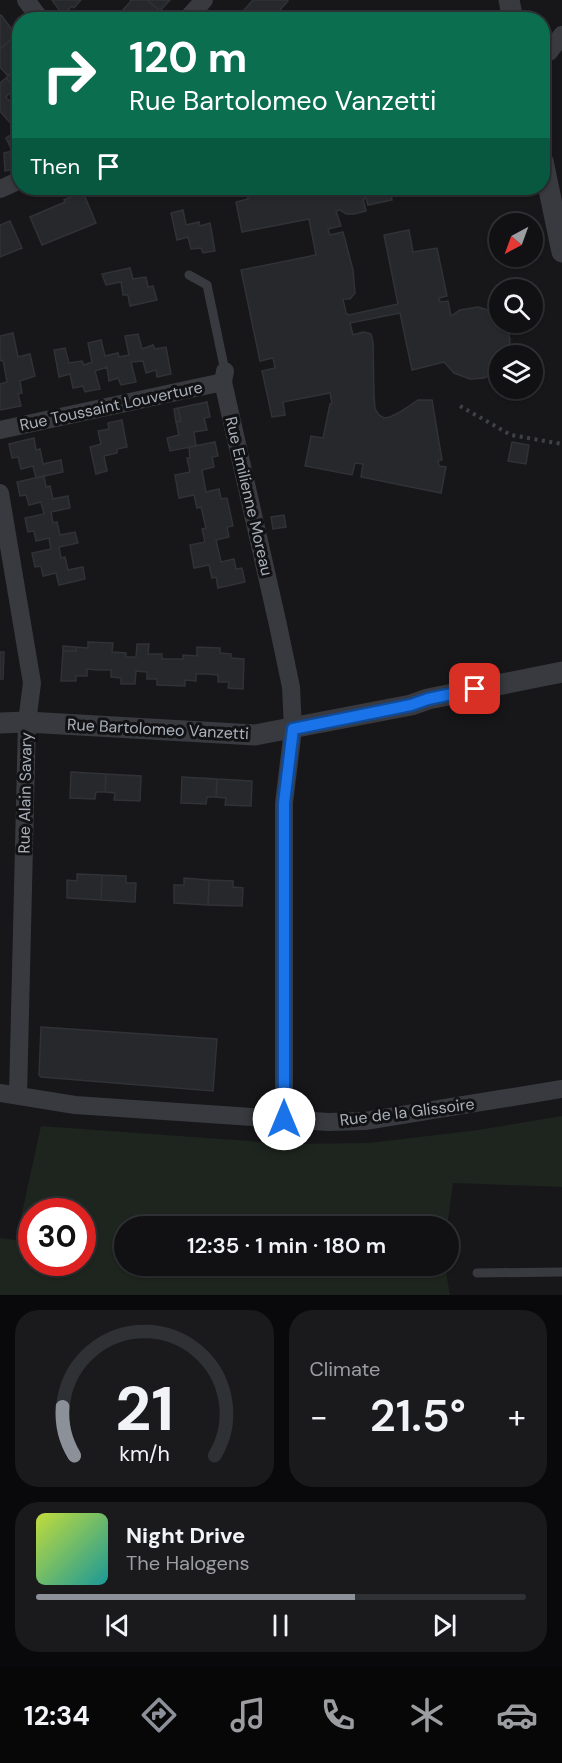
<!DOCTYPE html>
<html lang="en">
<head>
<meta charset="utf-8">
<style>
	body { margin:0; font-family:"DM Sans",sans-serif; background:#1a1a1d; color:#f1f3f6; height:100vh; display:flex; flex-direction:column; font-size:22px; white-space:nowrap }
	* { box-sizing:border-box; margin:0 }
	p { font-size:20px; color:#9c9da0 }
	.icon { flex:none; width:33px; height:33px; fill:none; stroke:currentColor; stroke-width:2; stroke-linecap:round; stroke-linejoin:round }
	.map { position:relative; height:1295px; overflow:hidden }
	.details { display:flex; flex-direction:column; gap:15px; padding:15px; background:#09090b; flex:1 }
	.details>* { flex:none }
	.guide { position:absolute; left:12px; top:12px; width:538px; height:183px; border-radius:24px; box-shadow:0 2px 4px #0004,0 0 0 2px #303134; background:#0b6e4f; color:#fff; overflow:hidden }
	.needle { width:39px; rotate:221deg }
	.fabs { position:absolute; left:489px; top:213px; display:grid; gap:12px }
	.fabs a { display:grid; place-items:center; width:54px; height:54px; border-radius:50%; background:#111114; box-shadow:0 2px 4px #0004,0 0 0 2px #303134; font-size:30px }
	.speed { position:absolute; left:18px; top:1198px; display:flex; gap:12px; font-size:30px; font-weight:700; text-align:center }
	.speed>* { display:grid; place-content:center; width:78px; height:78px; border-radius:50%; background:#111114; box-shadow:0 2px 4px #0004,0 0 0 2px #303134; line-height:1 }
	.speed .limit { border:9px solid #d22; background:#fff; color:#111 }
	.pin { position:absolute; display:grid; place-items:center; width:51px; height:51px; color:#fff; margin:-26px; border-radius:12px; box-shadow:0 3px 9px #0006 }
	.me { position:absolute; width:66px; margin:-33px; rotate:0deg; stroke-linejoin:round; filter:drop-shadow(0 0 4px #0008) }
	.turn { display:flex; align-items:center; gap:21px; height:126px; padding:0 18px; font-size:27px }
	.turn .icon { width:78px; height:78px; stroke-width:2.5 }
	.turn b { display:block; font-size:42px; line-height:51px }
	.then { display:flex; align-items:center; height:57px; padding:0 18px; background:#0003; gap:12px; font-size:22px }
	.big { font-size:45px; font-weight:600; line-height:1.1 }
	.details .tile { flex:1; display:flex; flex-direction:column; justify-content:center; gap:9px; min-width:0; padding:0 21px; border-radius:24px; background:#1a1a1d }
	.details .dial { align-items:center; gap:0 }
	.dial svg { height:156px; overflow:visible; fill:none; stroke:#303134; stroke-width:7; stroke-linecap:round; text-anchor:middle }
	.dial text { fill:#f1f3f6; stroke:none }
	.song { display:flex; align-items:center; gap:18px }
	.cover { width:72px; height:72px; border-radius:9px; background:linear-gradient(135deg,hsl(70 70% 55%),hsl(180 70% 35%)) }
	.played { height:6px; border-radius:3px; background:linear-gradient(90deg,#8c9099 65%,#303134 65%) }
	.keys { display:flex; justify-content:space-around; direction:ltr }
	.heat { display:flex; justify-content:space-between; align-items:center; font-size:33px; direction:ltr }
	.details .tiles { flex:1; display:grid; gap:15px; grid-template-columns:1fr 1fr }
	.tile:last-child { grid-column:span 2 }
	.trip { position:absolute; left:114px; top:1216px; width:345px; height:60px; border-radius:30px; background:#111114; box-shadow:0 2px 4px #0004,0 0 0 2px #303134; font-weight:600; line-height:60px; text-align:center }
	.menu { display:flex; height:96px; justify-content:space-around; align-items:center; background:#070708; color:#9c9da0 }
	.menu .icon { width:42px; height:42px }
	.menu .active { color:#8c9099 }
	.menu b { font-size:27px; color:#f1f3f6 }
	.map>svg:first-child { display:block }
	.green { fill:#1d251e; fill-rule:evenodd }
	.building { fill:#27282b; stroke:#313236; stroke-width:1.5 }
	.lines { fill:none; stroke-linecap:round; stroke-linejoin:round }
	.path { stroke:#3e4146; stroke-width:4; stroke-dasharray:3 4.5; stroke-linecap:butt }
	.service { stroke:#383a3f; stroke-width:9 }
	.minor { stroke:#383a3f; stroke-width:18 }
	.tertiary { stroke:#383a3f; stroke-width:21 }
	.route-casing { stroke:#114b97; stroke-width:15 }
	.route { stroke:#1a73e8; stroke-width:10 }
	.labels { text-anchor:middle; dominant-baseline:central; stroke-width:6; stroke-linejoin:round; paint-order:stroke }
	.street-label { font-size:16px; fill:#a9b0ba; stroke:#121215 }
</style>
</head>
<body>
<div class="map">
<svg width="562" height="1295" viewBox="0 0 562 1295">
	<rect width="100%" height="100%" fill="#17171a"/>
	<path class="green" d="M562,1116v71l-109,-4 -6,44h-323v39h321l5,29h-450v-57l16,2 25,-114 248,18 80,-1 109,-13zM32,1212h50v51h-50z"/>
	<path class="building" d="M52,0h29l-7,8 -2,-2 -9,9z
		M130,0h17l13,11 -8,9h-38l17,-19z
		M147,0h23l-10,11z
		M253,0h33l2,1 -17,19h-36z
		M1,15l15,20 -16,14v-33z
		M20,32v32l-12,12 -8,-9v-18z
		M15,68l5,5v11l-5,4 -9,-10z
		M6,78l9,10 -9,9 14,15v22l-20,-23v-28z
		M17,131l3,5 -12,6 -2,-4z
		M20,136v31l-15,4 -1,-18 8,-2 -4,-9z
		M246,188h144l2,12 -24,5 -2,-7 -3,1 3,12 -12,3h-8l-6,-4 -4,1 5,15 -13,3 2,6 13,-3 10,38 2,23 -5,6h-7l3,14 3,2 49,-11 -14,-69 25,-5 4,22 24,-4 10,48 -8,2 1,4 8,-1 3,15 9,-6 18,-3 13,4 9,7v4l4,1 4,8 2,9 -2,16h-8v12l-8,6 -8,4 -14,1 -16,-6 -10,-11 -32,8 -12,-57 -50,10 3,12 10,-3 5,1 3,1 2,8 1,53 1,14 4,6 5,3 6,-1 10,-5 18,-12h14l10,60 -4,1 1,5 7,1 -5,26 -80,-16 2,-13 -8,-1 -3,12 -47,-9 6,-30 12,2 7,-34 2,-1 -2,-10 -47,9 2,13 -13,2 -10,-46 13,-3 -2,-10 -13,3 -19,-91 75,-15 -7,-36 -67,13 -6,-30 12,-3z
		M83,192l13,31 -54,22 -12,-28 35,-15 -1,-2z
		M183,210l3,15 13,-3 1,4 10,-3 5,28 -12,2 -2,-5 -10,1 -3,-12 -11,3 -6,-27z
		M10,221l12,27 -22,9v-32z
		M130,268l3,11 13,-2 2,10 5,-1 4,14 -27,6 -2,-11h-5l-2,-13 -15,3 -4,-11z
		M13,333l5,24 12,-3 5,22 -15,5 2,12 -4,1 3,12 -21,4v-26l7,-2 -4,-22 -3,1v-25z
		M138,334l4,15 11,-4 2,4 11,-2 5,27 -14,3 -1,-7 -10,3 -3,-12 -12,1 5,20 -15,3 -3,-7 -9,3 -2,-14 -12,4 5,18 -15,3 -2,-6 -10,2 -3,-14 -11,3 -5,-27 11,-2 4,15 13,-2 2,4 8,-3 -4,-19 13,-3 4,16 13,-3 1,4 10,-2 -4,-19z
		M207,402l3,15 -6,1 3,12 -13,2 2,14 -26,5 -3,-13 12,-3 -3,-13 5,-1 -3,-13z
		M178,408l3,13 -5,1 -2,-13z
		M122,420l5,27 -10,2v4l-13,3 3,15 -11,3 -6,-27 11,-3 -3,-13 11,-2 -1,-6z
		M34,438l2,12 4,-1 3,15 18,-4 2,12 -27,6 -3,-12 -12,3 -3,-12 -6,1 -3,-14z
		M215,442l3,14 -6,1 2,10 -12,3 4,22 13,-3 2,10 6,-1 6,28 -6,1 2,10 -13,3 5,22 13,-3 2,10 6,-1 3,14 -27,6 -2,-11 -4,1 -3,-13 -15,3 -4,-23 15,-3 -3,-13 4,-1 -5,-21 -4,1 -3,-13 -15,3 -4,-23 15,-3 -3,-14h3l-1,-11z
		M512,442l17,3 -3,19 -18,-3z
		M44,476l2,11 4,-1 3,13 15,-3 2,12 -19,4 2,11 4,-1 3,13 15,-3 3,11 -19,4 2,11 4,-1 3,13 15,-3 2,12 -26,6 -3,-12 -13,3 -2,-10 -6,1 -3,-14 19,-4 -2,-11 -13,3 -2,-10 -6,1 -3,-14 19,-4 -3,-12 -12,3 -3,-10 -6,1 -3,-14z
		M284,515l2,12 -13,2 -2,-12z
		M88,642l25,1 -1,9 14,1v4h10l1,-13h12l-1,10h14v5h21v-4l14,1v-9l23,1v5l11,1v4l13,1 -1,30 -15,-1 1,-6h-11v-7l-11,-1h-11v7l-11,-1v6l-28,-1v-6h-10v-7l-11,-1 -1,13h-14v-6l-10,-1v-7h-12l-12,-1v7h-11v5h-15l2,-30h13v-4l12,1z
		M63,646l13,1v4h-13z
		M0,652h4l-1,27h-3z
		M71,772l35,2 -1,18h-9l-1,7 -25,-1z
		M106,774l35,2 -1,25 -26,-1 1,-7 -10,-1z
		M182,777l35,2 -1,18h-9l-1,7 -25,-1z
		M217,779l35,2 -1,25 -26,-1 1,-7 -10,-1z
		M77,874l25,1 -1,25 -34,-2v-18l10,1z
		M102,875l24,1v7h10l-1,19 -34,-2z
		M184,878l25,2 -1,25 -34,-2v-18h10z
		M209,880l24,1v6l10,1 -1,18 -34,-1z
		M41,1027l176,12 -4,52 -172,-14 -2,-2z"/>
	<g class="lines">
		<path class="path" d="M460,406l51,29 51,9"/>
		<path class="service" d="M189,275l18,10 18,86
			M477,1273l85,-1"/>
		<path class="minor" d="M26,0l15,20
			M186,20l18,-20
			M543,54l6,-2 13,-17
			M0,189l20,-9
			M225,371l-2,11 55,243 13,62 2,42 -9,74v316
			M0,430l223,-48
			M0,493l32,190 -5,39 -9,374
			M0,1093l75,12 253,17 37,-1 197,-32"/>
		<path class="tertiary" d="M509,0l4,20
			M543,161l19,91
			M0,723l27,-1 228,13 156,-30 17,-6 134,-27"/>
	</g>
	<g class="lines">
		<g class="route-casing">
			<path id="route" d="M284,1119v-316l9,-74 118,-24 17,-6 47,-10"/>
		</g>
		<use href="#route" class="route"/>
	</g>
	<g class="labels">
		<g class="street-label">
			<text transform="translate(111 406) rotate(-12)">Rue Toussaint Louverture</text>
			<text transform="translate(249 496) rotate(77)">Rue Emilienne Moreau</text>
			<text transform="translate(158 729) rotate(3)">Rue Bartolomeo Vanzetti</text>
			<text transform="translate(25 793) rotate(-89)">Rue Alain Savary</text>
			<text transform="translate(407 1112) rotate(-7)">Rue de la Glissoire</text>
		</g>
	</g>
</svg>
<div class="fabs">
<a><svg class="needle" viewBox="-14 -14 28 28"><path d="M0-13l5 13h-10z" fill="#e53935"/><path d="M0 13l5-13h-10z" fill="#9c9da0"/></svg></a>
<a><svg class="icon" aria-label="search" viewBox="0 0 24 24"><circle cx="10" cy="10" r="6"/><path d="M15 15l6 6"/></svg></a>
<a><svg class="icon" aria-label="layers" viewBox="0 0 24 24"><path d="M12 4l9 5-9 5-9-5zM3 14l9 5 9-5"/></svg></a>
</div>
<div class="speed"><div class="limit">30</div></div>
<div class="pin" style="left:475px;top:689px;background:#d93025"><svg class="icon" aria-label="arrive" viewBox="0 0 24 24"><path d="M6 21V4h12l-3 4 3 4H6"/></svg></div>
<svg class="me" style="left:284px;top:1119px" viewBox="-20 -20 40 40"><circle r="19" fill="#fff"/><path d="M0-13L10 11 0 6-10 11z" fill="#1a73e8"/></svg>
<div class="trip">12:35 · 1 min · 180 m</div>
<div class="guide">
<div class="turn"><svg class="icon" aria-label="right" viewBox="0 0 24 24"><path d="M7 20v-9h11M14 6l5 5-5 5"/></svg><div><b>120 m</b>Rue Bartolomeo Vanzetti</div></div>
<div class="then">Then<svg class="icon" aria-label="arrive" viewBox="0 0 24 24"><path d="M6 21V4h12l-3 4 3 4H6"/></svg></div>
</div>
</div>
<section class="details">
<div class="tiles">
<div class="tile dial"><svg viewBox="0 0 100 80">
<path d="M14 69A42 42 0 1 1 86 69"/>
<path d="M14 69A42 42 0 0 1 8 44" stroke="#8c9099"/>
<text x="50" y="56" font-size="32" font-weight="700">21</text>
<text x="50" y="72" font-size="11">km/h</text>
</svg></div>
<div class="tile"><p>Climate</p>
<div class="heat"><a>−</a><b class="big">21.5°</b><a>+</a></div>
</div>
<div class="tile">
<div class="song"><i class="cover"></i><div><b>Night Drive</b><p>The Halogens</p></div></div>
<div class="played"></div>
<div class="keys"><svg class="icon" aria-label="previous" viewBox="0 0 24 24"><path d="M18 5L8 12l10 7zM5 5v14"/></svg><svg class="icon" aria-label="pause" viewBox="0 0 24 24"><path d="M8 5v14M16 5v14"/></svg><svg class="icon" aria-label="next" viewBox="0 0 24 24"><path d="M6 5l10 7-10 7zM19 5v14"/></svg></div>
</div>
</div>
</section>
<nav class="menu">
<b>12:34</b>
<svg class="icon active" aria-label="directions" viewBox="0 0 24 24"><path d="M12 3l9 9-9 9-9-9zM9 14v-3h6M13 9l2 2-2 2"/></svg>
<svg class="icon" aria-label="music" viewBox="0 0 24 24"><path d="M9 18V5l10-2v13"/><circle cx="6" cy="18" r="3"/><circle cx="16" cy="16" r="3"/></svg>
<svg class="icon" aria-label="phone" viewBox="0 0 24 24"><path d="M5 4h4l2 5-3 2q2 4 5 5l2-3 5 2v4C11 20 4 13 5 4z"/></svg>
<svg class="icon" aria-label="climate" viewBox="0 0 24 24"><path d="M12 3v18M4 7l16 10M4 17L20 7"/></svg>
<svg class="icon" aria-label="car" viewBox="0 0 24 24"><path d="M5 17H2v-5l4-1 3-4h7l3 4 3 1v5h-3M9 17h6M6 11h13"/><circle cx="7" cy="17" r="2"/><circle cx="17" cy="17" r="2"/></svg>
</nav>
</body>
</html>
